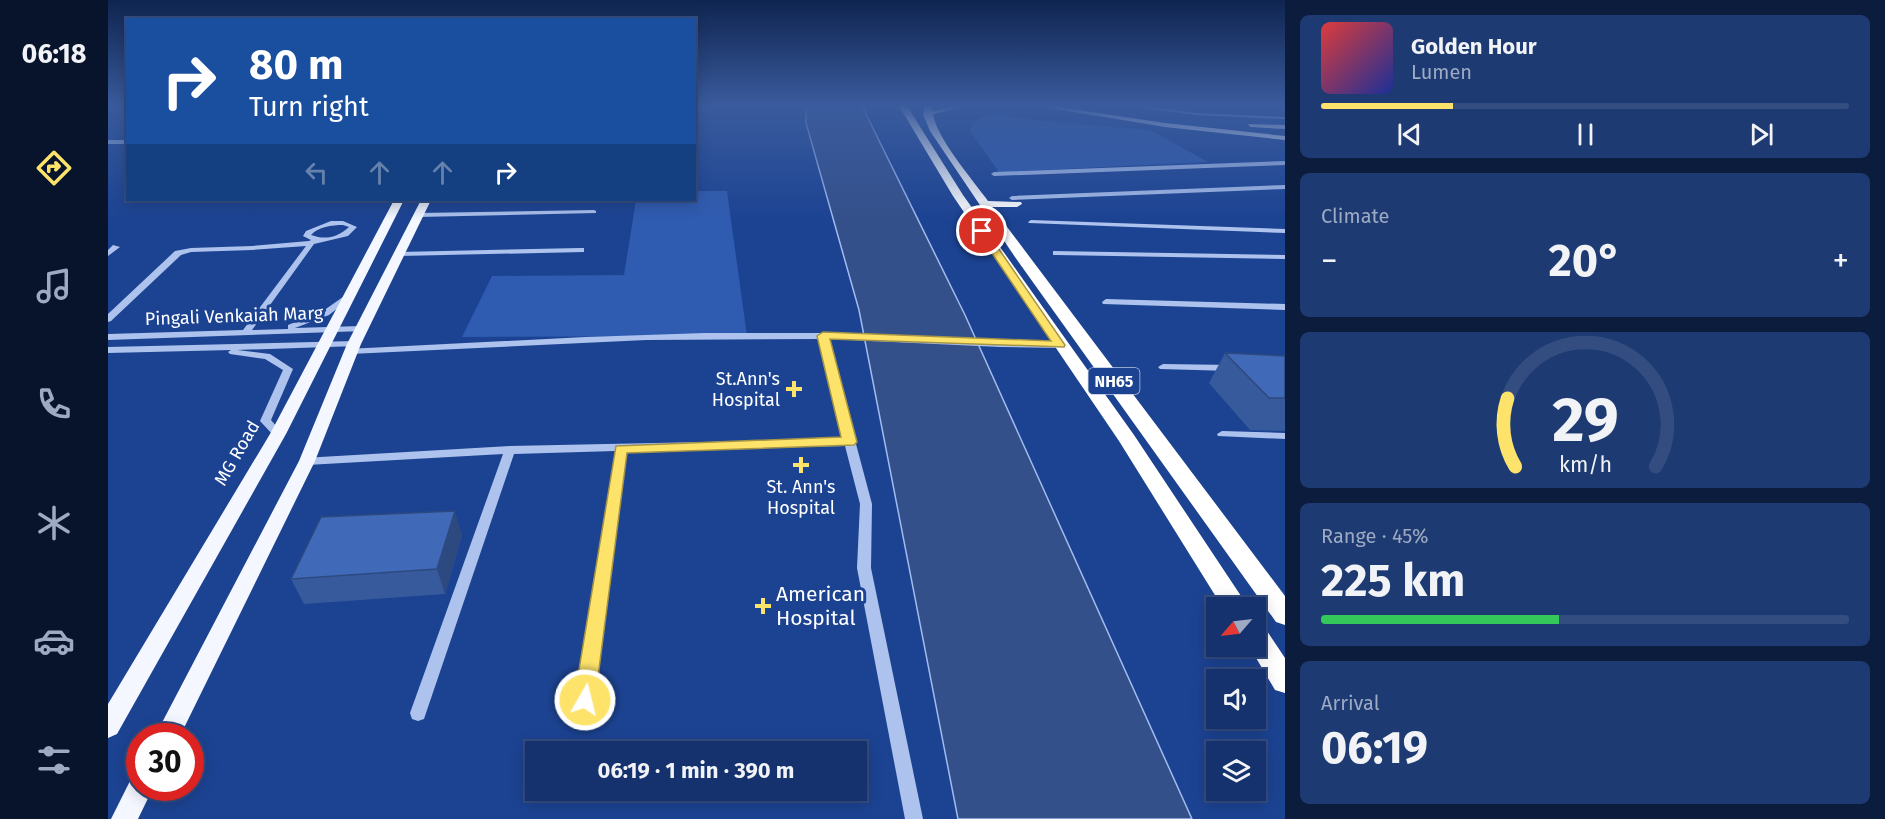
<!DOCTYPE html>
<html lang="en">
<head>
<meta charset="utf-8">
<style>
	body { margin:0; font-family:"Fira Sans",sans-serif; background:#1e3a73; color:#f1f3f6; height:100vh; display:flex; flex-direction:column; font-size:22px; white-space:nowrap }
	* { box-sizing:border-box; margin:0 }
	p { font-size:20px; color:#9daac2 }
	.icon { flex:none; width:33px; height:33px; fill:none; stroke:currentColor; stroke-width:2; stroke-linecap:round; stroke-linejoin:round }
	.map { position:relative; flex:1; overflow:hidden }
	.details { display:flex; flex-direction:column; gap:15px; padding:15px; background:#0c1c3c; width:600px }
	.details>* { flex:none }
	.hud { position:absolute; left:18px; top:18px; width:570px; height:183px; border-radius:0px; box-shadow:0 3px 15px #0003,0 0 0 2px #344d81; background:#1a4fa0; color:#fff; overflow:hidden }
	.needle { width:39px; rotate:242deg }
	.tools { position:absolute; left:1098px; top:597px; display:grid; gap:12px }
	.tools a { display:grid; place-items:center; width:60px; height:60px; border-radius:0px; background:#15326e; box-shadow:0 3px 15px #0003,0 0 0 2px #344d81; font-size:30px }
	.speed { position:absolute; left:18px; top:723px; display:flex; gap:12px; font-size:30px; font-weight:700; text-align:center }
	.speed>* { display:grid; place-content:center; width:78px; height:78px; border-radius:50%; background:#15326e; box-shadow:0 3px 15px #0003,0 0 0 2px #344d81; line-height:1 }
	.speed .limit { border:9px solid #d22; background:#fff; color:#111 }
	.pin { position:absolute; display:grid; place-items:center; width:51px; height:51px; color:#fff; margin:-26px; border:3px solid #fff; border-radius:50%; box-shadow:0 2px 6px #0007 }
	.me { position:absolute; width:66px; margin:-33px; rotate:8deg; stroke-linejoin:round; filter:drop-shadow(0 0 4px #0008) }
	.turn { display:flex; align-items:center; gap:21px; height:126px; padding:0 24px; font-size:27px }
	.turn .icon { width:78px; height:78px; stroke-width:2.5 }
	.turn b { display:block; font-size:42px; line-height:51px }
	.lanes { display:flex; align-items:center; height:57px; padding:0 24px; background:#0003; justify-content:center; gap:30px; direction:ltr }
	.lanes .off { opacity:.35 }
	.big { font-size:45px; font-weight:700; line-height:1.1 }
	.details .tile { flex:1; display:flex; flex-direction:column; justify-content:center; gap:9px; min-width:0; padding:0 21px; border-radius:9px; background:#1e3a73 }
	.details .dial { align-items:center; gap:0 }
	.dial svg { height:156px; overflow:visible; fill:none; stroke:#344d81; stroke-width:7; stroke-linecap:round; text-anchor:middle }
	.dial text { fill:#f1f3f6; stroke:none }
	.song { display:flex; align-items:center; gap:18px }
	.cover { width:72px; height:72px; border-radius:9px; background:linear-gradient(135deg,hsl(0 70% 55%),hsl(230 70% 35%)) }
	.played { height:6px; border-radius:3px; background:linear-gradient(90deg,#fee36b 25%,#344d81 25%) }
	.keys { display:flex; justify-content:space-around; direction:ltr }
	.heat { display:flex; justify-content:space-between; align-items:center; font-size:33px; direction:ltr }
	.charge { height:9px; border-radius:4px; background:linear-gradient(90deg,#34c759 45%,#344d81 0) }
	.trip { position:absolute; left:417px; top:741px; width:342px; height:60px; border-radius:0px; background:#15326e; box-shadow:0 3px 15px #0003,0 0 0 2px #344d81; font-weight:700; line-height:60px; text-align:center }
	main { display:flex; flex:1; min-height:0 }
	.dock { display:flex; flex-direction:column; width:108px; justify-content:space-around; align-items:center; background:#08142c; color:#9daac2 }
	.dock .icon { width:42px; height:42px }
	.dock .current { color:#fee36b }
	.dock b { font-size:27px; color:#f1f3f6 }
	.map>svg:first-child { display:block }
	.green { fill:#2f5bb0 }
	.water { fill:#34508b; stroke:#a0bcf0; stroke-width:1.5 }
	.lines { fill:none; stroke-linecap:round; stroke-linejoin:round }
	.minor-tunnel { stroke:#3e5fa2; stroke-width:5; stroke-dasharray:5 2; stroke-linecap:butt }
	.minor { fill:#adc3ee; fill-rule:evenodd }
	.major { fill:#f4f7ff; fill-rule:evenodd }
	.highway { fill:#fff; fill-rule:evenodd }
	.wall { fill:#375a9d }
	.shaded-wall { fill:#2d4a80 }
	.building { fill:#4069b7; stroke:#2d4a80; stroke-width:1.5 }
	.route { fill:#fee36b; stroke:#a59446; stroke-width:1.5 }
	.poi-dot { fill:#fee36b; stroke:#1c4392; stroke-width:2 }
	.labels { text-anchor:middle; dominant-baseline:central; stroke-width:6; stroke-linejoin:round; paint-order:stroke }
	.shield { fill:#1c4392; stroke:#bbc7de; stroke-width:1.5 }
	.shield-label { font-size:16px; font-weight:bold; fill:#fff }
	.street-label { font-size:18px; fill:#fff; stroke:#1c4392 }
	.poi-label { font-size:18px; fill:#fff; stroke:#1c4392; text-anchor:end }
	.near-poi-label { font-size:21px; fill:#fff; stroke:#1c4392; text-anchor:start }
</style>
</head>
<body>
<main>
<nav class="dock">
<b>06:18</b>
<svg class="icon current" aria-label="directions" viewBox="0 0 24 24"><path d="M12 3l9 9-9 9-9-9zM9 14v-3h6M13 9l2 2-2 2"/></svg>
<svg class="icon" aria-label="music" viewBox="0 0 24 24"><path d="M9 18V5l10-2v13"/><circle cx="6" cy="18" r="3"/><circle cx="16" cy="16" r="3"/></svg>
<svg class="icon" aria-label="phone" viewBox="0 0 24 24"><path d="M5 4h4l2 5-3 2q2 4 5 5l2-3 5 2v4C11 20 4 13 5 4z"/></svg>
<svg class="icon" aria-label="climate" viewBox="0 0 24 24"><path d="M12 3v18M4 7l16 10M4 17L20 7"/></svg>
<svg class="icon" aria-label="car" viewBox="0 0 24 24"><path d="M5 17H2v-5l4-1 3-4h7l3 4 3 1v5h-3M9 17h6M6 11h13"/><circle cx="7" cy="17" r="2"/><circle cx="17" cy="17" r="2"/></svg>
<svg class="icon" aria-label="filters" viewBox="0 0 24 24"><path d="M4 7h16M4 17h16"/><circle cx="9" cy="7" r="2"/><circle cx="15" cy="17" r="2"/></svg>
</nav>
<div class="map">
<svg width="1177" height="819" viewBox="0 0 1177 819">
	<rect width="100%" height="100%" fill="#1c4392"/>
	<path class="green" d="M881,113l52,8 109,9 58,32 -209,10 -29,-41 3,-9z
		M587,191h32l20,145 -285,1 30,-61 132,-1 12,-75h58z"/>
	<path class="water" d="M698,106h56l103,209 227,504h-234l-99,-509 -53,-187z"/>
	<g class="lines">
		<path class="minor-tunnel" d="M959,111l11,-5"/>
		<path class="minor" d="M1025,106h9l53,7 90,4v2l-90,-4z
			M0,140h20v4h-20z
			M1177,161v4l-291,11 -3,-2 3,-2z
			M1177,185v4l-273,11 -3,-2 3,-2z
			M486,210l2,1v2l-178,4 -3,-2 3,-2z
			M923,220l254,9v4l-256,-10 -1,-1z
			M223,221h12l14,6 -9,9 -34,8 -62,86 36,-1v-4l35,-14 27,-19h3v4l-24,19 -34,13 66,-2 4,3 -1,2 -256,9v-6l135,-4 63,-84 -54,4 -61,2 -10,3 -70,66 -3,1v-8l67,-63 16,-3 61,-2 57,-5 2,-1 -8,-4 3,-5zM235,225l6,2c-12,11 -24,13 -38,8 7,-8 21,-10 32,-10z
			M5,245l7,2 -12,9v-6z
			M473,248h3v4l-185,4 -4,-2 4,-2z
			M945,251l232,4v4l-229,-4h-3z
			M998,299l179,5v6l-182,-6 -1,-2z
			M597,333h118l177,9h59l5,3 -5,3 -59,-1 -172,-8 44,165 -1,64 52,251h-18l-48,-251 3,-64 -15,-58 -219,5 -37,271 -2,6 -6,2 -6,-2 -2,-6 42,-271 -101,3 -88,259 -2,6 -6,2 -6,-2 -2,-6 93,-259 -196,11 -4,-1 -2,-3 2,-3 207,-12 334,-7 -25,-100 -173,1 -296,14 -3,-1 -2,-2 2,-2 239,-12z
			M246,341l3,1 2,2 -2,2 -120,4 33,4 23,15 -22,51 12,14 -5,3 -4,-1 -14,-15 23,-51 -18,-11 -35,-5 -2,-2 3,-2 -123,3v-6z
			M1055,364l68,1 5,3 -5,3 -71,-2 -2,-2z
			M1114,431l63,2v6l-67,-3 -1,-2z"/>
		<path class="major" d="M846,106h10l-37,10 -3,-2z
			M930,106h13l114,17 120,13v4l-120,-13z
			M1140,124l37,1v4l-35,-2z
			M286,200h10l-118,234 -169,300 -9,4v-34l162,-270z
			M313,200h10l-70,144 -46,117 -135,275h-25l144,-275 48,-117z
			M32,775v13h13l-15,31h-27l20,-40z"/>
		<path class="highway" d="M791,106h8l56,89 171,240 115,173h-26l-104,-167 -166,-245z
			M817,106h8c-5,23 41,75 55,95l33,1 1,2 -5,3h-25l293,389v29l-9,-3 -261,-365 -85,-126 -7,-17z
			M1148,625l9,3 20,30v35l-10,-3 -26,-44h7z"/>
	</g>
	<path class="wall" d="M1117,353l60,3v75l-35,-1 -41,-47z
		M354,535l-17,59 -141,10 -13,-25z"/>
	<path class="shaded-wall" d="M347,511l7,24 -17,59 -8,-25z"/>
	<path class="building" d="M1117,353l60,3v42h-16z
		M347,511l-18,58 -146,10 30,-62z"/>
	<linearGradient id="sky" x2="0" y2="1"><stop stop-color="#0f2550"/><stop offset="0.48" stop-color="#3a5b9d"/><stop offset="1" stop-color="#3a5b9d" stop-opacity="0"/></linearGradient>
	<rect width="1177" height="220" fill="url(#sky)"/>
	<path class="route" d="M871,229h6l80,116 -1,2 -234,-8 27,103 -3,3 -227,8 -32,247 -3,7 -7,3 -8,-3 -3,-7 42,-254 225,-9 -24,-101 6,-4 228,9 -74,-110z"/>
	<g class="poi-dot">
		<path d="M683 380h6v6h6v6h-6v6h-6v-6h-6v-6h6z"/>
		<path d="M690 456h6v6h6v6h-6v6h-6v-6h-6v-6h6z"/>
		<path d="M652 597h6v6h6v6h-6v6h-6v-6h-6v-6h6z"/>
	</g>
	<g class="labels">
		<rect class="shield" x="980.5" y="368" width="51" height="26" rx="4.5"/>
		<g class="shield-label">
			<text x="1006" y="381">NH65</text>
		</g>
		<g class="street-label">
			<text transform="translate(126 316) rotate(-2)">Pingali Venkaiah Marg</text>
			<text transform="translate(129 453) rotate(-60)">MG Road</text>
		</g>
		<g class="poi-label">
			<text x="672" y="379">St.Ann's<tspan x="672" dy="21">Hospital</tspan></text>
			<text x="693" y="487" text-anchor="middle">St. Ann's<tspan x="693" dy="21">Hospital</tspan></text>
		</g>
		<g class="near-poi-label">
			<text x="668" y="594">American<tspan x="668" dy="24">Hospital</tspan></text>
		</g>
	</g>
</svg>
<div class="tools">
<a><svg class="needle" viewBox="-14 -14 28 28"><path d="M0-13l5 13h-10z" fill="#e53935"/><path d="M0 13l5-13h-10z" fill="#9daac2"/></svg></a>
<a><svg class="icon" aria-label="sound" viewBox="0 0 24 24"><path d="M4 9h4l5-4v14l-5-4H4zM17 9q2 3 0 6"/></svg></a>
<a><svg class="icon" aria-label="layers" viewBox="0 0 24 24"><path d="M12 4l9 5-9 5-9-5zM3 14l9 5 9-5"/></svg></a>
</div>
<div class="speed"><div class="limit">30</div></div>
<div class="pin" style="left:874px;top:231px;background:#d93025"><svg class="icon" aria-label="arrive" viewBox="0 0 24 24"><path d="M6 21V4h12l-3 4 3 4H6"/></svg></div>
<svg class="me" style="left:477px;top:700px" viewBox="-20 -20 40 40"><circle r="17" fill="#fee36b" stroke="#fff" stroke-width="3"/><path d="M0-11L8 9 0 5-8 9z" fill="#fff"/></svg>
<div class="trip">06:19 · 1 min · 390 m</div>
<div class="hud">
<div class="turn"><svg class="icon" aria-label="right" viewBox="0 0 24 24"><path d="M7 20v-9h11M14 6l5 5-5 5"/></svg><div><b>80 m</b>Turn right</div></div>
<div class="lanes"><svg class="icon off" aria-label="left" viewBox="0 0 24 24"><path d="M17 20v-9H6M10 6l-5 5 5 5"/></svg><svg class="icon off" aria-label="ahead" viewBox="0 0 24 24"><path d="M12 20V5M6 11l6-6 6 6"/></svg><svg class="icon off" aria-label="ahead" viewBox="0 0 24 24"><path d="M12 20V5M6 11l6-6 6 6"/></svg><svg class="icon" aria-label="right" viewBox="0 0 24 24"><path d="M7 20v-9h11M14 6l5 5-5 5"/></svg></div>
</div>
</div>
<section class="details">
<div class="tile">
<div class="song"><i class="cover"></i><div><b>Golden Hour</b><p>Lumen</p></div></div>
<div class="played"></div>
<div class="keys"><svg class="icon" aria-label="previous" viewBox="0 0 24 24"><path d="M18 5L8 12l10 7zM5 5v14"/></svg><svg class="icon" aria-label="pause" viewBox="0 0 24 24"><path d="M8 5v14M16 5v14"/></svg><svg class="icon" aria-label="next" viewBox="0 0 24 24"><path d="M6 5l10 7-10 7zM19 5v14"/></svg></div>
</div>
<div class="tile"><p>Climate</p>
<div class="heat"><a>−</a><b class="big">20°</b><a>+</a></div>
</div>
<div class="tile dial"><svg viewBox="0 0 100 80">
<path d="M14 69A42 42 0 1 1 86 69"/>
<path d="M14 69A42 42 0 0 1 10 34" stroke="#fee36b"/>
<text x="50" y="56" font-size="32" font-weight="700">29</text>
<text x="50" y="72" font-size="11">km/h</text>
</svg></div>
<div class="tile"><p>Range · 45%</p><b class="big">225 km</b><div class="charge"></div></div>
<div class="tile"><p>Arrival</p><b class="big">06:19</b></div>
</section>
</main>
</body>
</html>
